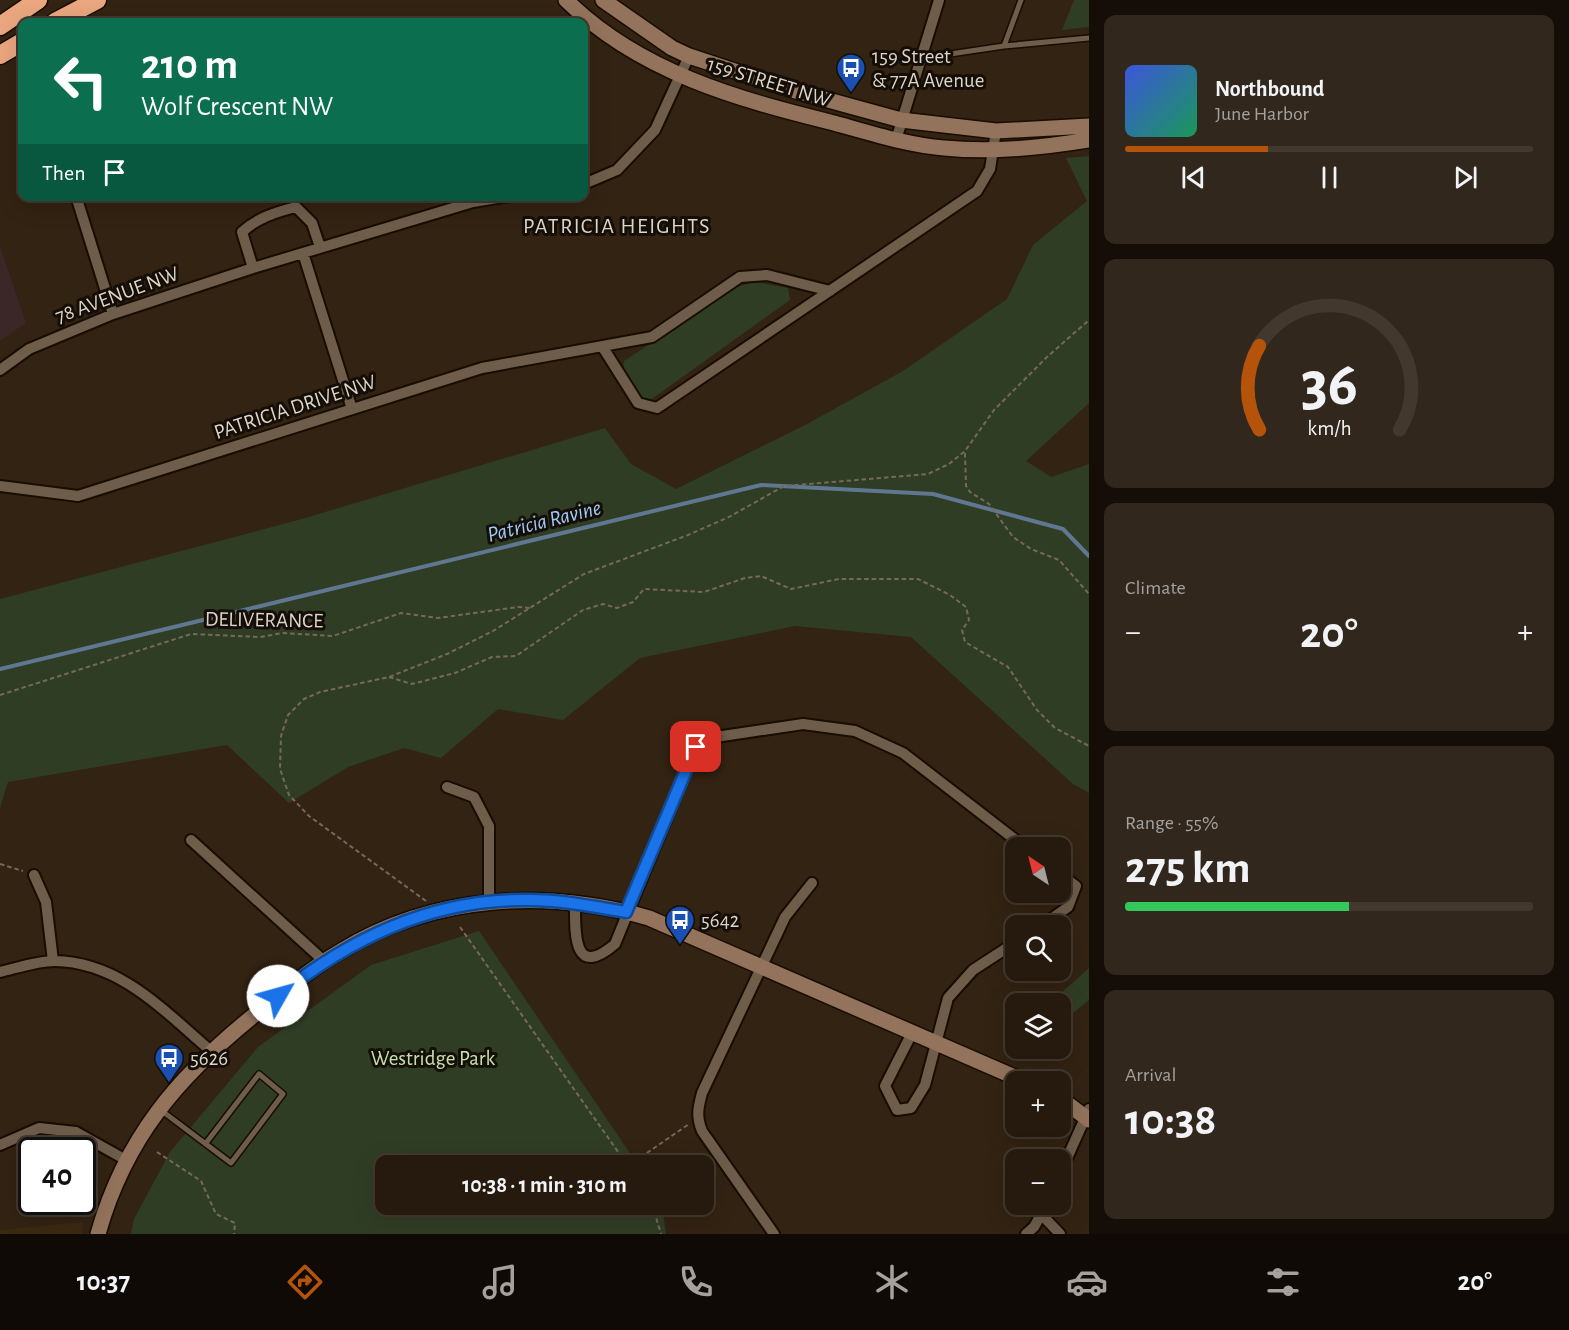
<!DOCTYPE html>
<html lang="en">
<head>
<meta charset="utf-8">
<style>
	body { margin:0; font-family:"Alegreya Sans",sans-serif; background:#32271c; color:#f1f3f6; height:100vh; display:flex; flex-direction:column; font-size:22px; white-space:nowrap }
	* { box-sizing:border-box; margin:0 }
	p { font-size:20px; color:#a4a19e }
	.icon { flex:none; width:33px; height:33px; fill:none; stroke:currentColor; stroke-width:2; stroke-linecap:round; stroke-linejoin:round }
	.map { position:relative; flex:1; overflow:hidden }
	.details { display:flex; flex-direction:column; gap:15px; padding:15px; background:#150e08; width:480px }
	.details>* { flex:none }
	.guide { position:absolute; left:18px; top:18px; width:570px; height:183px; border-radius:12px; box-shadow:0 6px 24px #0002,0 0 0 2px #42382e; background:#0b6e4f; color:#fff; overflow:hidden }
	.needle { width:39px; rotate:325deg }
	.tools { position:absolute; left:1005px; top:837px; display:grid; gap:12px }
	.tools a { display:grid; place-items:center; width:66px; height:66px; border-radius:12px; background:#261a0e; box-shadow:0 6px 24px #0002,0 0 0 2px #42382e; font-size:30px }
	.speed { position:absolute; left:18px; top:1137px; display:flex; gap:12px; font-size:30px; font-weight:700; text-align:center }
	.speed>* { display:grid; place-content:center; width:78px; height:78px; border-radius:50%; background:#261a0e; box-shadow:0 6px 24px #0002,0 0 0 2px #42382e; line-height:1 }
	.speed .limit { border:3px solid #111; border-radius:9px; background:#fff; color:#111 }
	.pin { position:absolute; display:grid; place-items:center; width:51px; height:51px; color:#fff; margin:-26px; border-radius:12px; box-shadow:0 3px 9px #0006 }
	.me { position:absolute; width:66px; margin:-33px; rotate:52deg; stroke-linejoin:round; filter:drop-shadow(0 0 4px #0008) }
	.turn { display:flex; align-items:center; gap:21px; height:126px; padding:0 24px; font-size:27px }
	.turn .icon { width:78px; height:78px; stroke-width:2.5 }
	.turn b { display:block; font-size:42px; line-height:51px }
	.then { display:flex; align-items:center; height:57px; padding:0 24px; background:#0003; gap:12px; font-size:22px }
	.big { font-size:45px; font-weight:700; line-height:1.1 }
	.details .tile { flex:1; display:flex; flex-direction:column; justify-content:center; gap:9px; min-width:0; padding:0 21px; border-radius:12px; background:#32271c }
	.details .dial { align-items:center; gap:0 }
	.dial svg { height:156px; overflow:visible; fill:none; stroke:#42382e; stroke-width:7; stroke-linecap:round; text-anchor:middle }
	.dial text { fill:#f1f3f6; stroke:none }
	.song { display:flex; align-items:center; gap:18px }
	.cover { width:72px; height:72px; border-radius:9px; background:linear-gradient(135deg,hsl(230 70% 55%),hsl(150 70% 35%)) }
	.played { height:6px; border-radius:3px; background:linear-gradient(90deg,#b45309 35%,#42382e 35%) }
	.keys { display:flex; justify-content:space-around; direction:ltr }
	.heat { display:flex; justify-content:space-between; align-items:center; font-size:33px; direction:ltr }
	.charge { height:9px; border-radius:4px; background:linear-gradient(90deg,#34c759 55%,#42382e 0) }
	.trip { position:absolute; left:375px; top:1155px; width:339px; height:60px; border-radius:12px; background:#261a0e; box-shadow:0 6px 24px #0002,0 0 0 2px #42382e; font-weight:700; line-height:60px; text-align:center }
	.dock { display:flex; height:96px; justify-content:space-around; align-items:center; background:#0f0a06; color:#a4a19e }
	.dock .icon { width:42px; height:42px }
	.dock .active { color:#b45309 }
	.dock b { font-size:27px; color:#f1f3f6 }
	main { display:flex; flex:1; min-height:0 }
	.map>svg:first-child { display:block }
	.built { fill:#3c2912 }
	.education { fill:#3b2728 }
	.green { fill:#303d25 }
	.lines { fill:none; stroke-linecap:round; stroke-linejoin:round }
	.stream { stroke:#5f7791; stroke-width:4 }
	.lane-casing { stroke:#190c00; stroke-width:8 }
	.street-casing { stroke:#190c00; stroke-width:14 }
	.secondary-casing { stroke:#190c00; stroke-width:18 }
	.highway-casing { stroke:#190c00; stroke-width:21 }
	.path { stroke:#76695b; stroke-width:2; stroke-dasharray:4.5 3; stroke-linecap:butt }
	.lane { stroke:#6e5d4b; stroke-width:5 }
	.street { stroke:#6e5d4b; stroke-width:10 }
	.secondary { stroke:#93735b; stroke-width:15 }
	.highway { stroke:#e9a67f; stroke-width:18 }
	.route-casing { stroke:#114b97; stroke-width:15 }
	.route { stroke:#1a73e8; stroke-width:10 }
	.labels { text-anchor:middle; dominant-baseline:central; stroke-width:6; stroke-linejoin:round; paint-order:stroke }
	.poi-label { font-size:21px; fill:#ddd3c9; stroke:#140e07; text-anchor:start }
	.street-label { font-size:21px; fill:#ddd3c9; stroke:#140e07 }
	.park-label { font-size:21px; fill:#c3e2ab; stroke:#140e07 }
	.neighbourhood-label { font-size:22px; letter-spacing:1.5px; fill:#ddd3c9; stroke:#140e07 }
	.water-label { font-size:22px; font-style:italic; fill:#9fc8f8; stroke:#140e07 }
</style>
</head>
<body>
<main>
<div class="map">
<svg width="1089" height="1234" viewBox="0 0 1089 1234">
	<rect width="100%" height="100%" fill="#322312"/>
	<path class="built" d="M83,1222l-1,12h-82v-4z"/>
	<path class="education" d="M0,246l26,77 -26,18z"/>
	<path class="green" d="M1074,0h15v27l-27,3z
		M1089,156v247l-63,58 25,16 38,-13v329l-16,-9 -162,-147 -116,-11 -155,32 -77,62 -65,-11 -57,49 -37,-10 -56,19 -59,36 -62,-58 -219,37 -8,26v-209l302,-80 303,-91 26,36 45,25 131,-65 96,-53 104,-72 26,-54 54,-44 -21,-43z
		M755,282l33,6 2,12 -141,101 -11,-3 -15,-28 1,-9 112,-74z
		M479,931l159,234 -252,1v38l276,1 4,29h-535l3,-15 36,-67 88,-105 113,-82z
		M1089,968v32l-28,23 -1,-19 -10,-1z"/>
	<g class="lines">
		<path class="stream" d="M0,669l761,-184 172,9 130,35 26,27"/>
		<g class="lane-casing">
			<path id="lane" d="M1004,46l17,-46
				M923,58l81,-12 85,-8
				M162,1111l69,52 52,-69 -24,-20 -53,69"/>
		</g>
		<g class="street-casing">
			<path id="street" d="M896,140l43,-140
				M584,184l33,-14 38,-40 34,-74
				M76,196l37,118
				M303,253l49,156
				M253,268l-11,-36c15,-14 34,-20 54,-25l16,16 8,24
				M602,346l36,57 19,5 320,-217 13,-22 6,-38
				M0,370l29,-21 84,-35 140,-46 220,-66 37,-6
				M0,486l78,10 404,-128 170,-31 88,-60 27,-2 63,16
				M447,787l27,10 15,29v76
				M191,840l133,121
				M34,875l12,27 7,59
				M575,904c0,29 -2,76 40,40l81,-197 13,-9 94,-14 52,7 48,22 123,95
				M1041,926l27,-19 8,-21 -16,-12
				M0,972c17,-4 37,-11 55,-11 65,1 109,50 156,90
				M912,1033l-27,53 12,24 14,-2 14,-23 23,-87 25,-28 43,-28
				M0,1145l39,-17 37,4 50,28
				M1060,1174l29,-65
				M1042,1215l18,19
				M774,1234l-72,-103c-6,-15 -4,-23 0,-38l83,-176 27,-34
				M1026,1234l8,-7 13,-23"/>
		</g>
		<g class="secondary-casing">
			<path id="secondary" d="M566,0c73,72 171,99 268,123 36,10 73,22 110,25 49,5 97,0 145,-8
				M603,0l69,48 17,8 110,36 102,28 95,11 93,-5
				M1060,1098l29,22
				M98,1234c27,-96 80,-157 155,-218 29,-23 57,-47 88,-65 93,-57 206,-62 308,-33l377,164"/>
		</g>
		<g class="highway-casing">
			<path id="highway" d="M55,22l42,-22
				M0,26l38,-26
				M0,55l22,-13"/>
		</g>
		<path class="path" d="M965,453l1,33 4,6 19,12 24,33 18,12 28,11 30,34
			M389,677l23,7 43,-11 37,-16 24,-1 67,-46 20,-6 14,4 16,-6 11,-13 60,3 41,-14 16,-2 30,13 48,-10h79l32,16 16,12 3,13 -7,10 3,12 43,25 29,43 18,18 34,18
			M0,695l191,-61 69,3 23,-4 50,3 68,-23 37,5 80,-11 13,1
			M0,864l23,7
			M426,901l-117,-85 -20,-21 -9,-26 1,-33 7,-21 16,-16 16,-7 69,-15 58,-23 46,-23 91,-57 104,-39 41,-18 55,-31 144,-12 21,-10 16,-13 29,-41 53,-53 42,-37
			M460,927l168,239 61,-42
			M157,1152l44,29 15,33 19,9 -1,11
			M652,1204l9,30"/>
		<use href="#lane" class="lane"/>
		<use href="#street" class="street"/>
		<use href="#secondary" class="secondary"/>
		<use href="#highway" class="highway"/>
	</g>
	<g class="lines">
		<g class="route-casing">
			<path id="route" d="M278,996c73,-59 157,-98 252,-96 32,0 65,7 96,12l70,-165"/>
		</g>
		<use href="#route" class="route"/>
	</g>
	<defs>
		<g id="bus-pin" transform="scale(1.5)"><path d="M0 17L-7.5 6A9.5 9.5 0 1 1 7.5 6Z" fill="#1a4fb4" stroke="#140e07"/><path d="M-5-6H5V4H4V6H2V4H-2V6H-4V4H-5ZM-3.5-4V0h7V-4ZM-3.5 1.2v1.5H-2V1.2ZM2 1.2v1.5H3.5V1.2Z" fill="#fff"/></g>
	</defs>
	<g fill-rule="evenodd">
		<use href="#bus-pin" x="851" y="68"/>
		<use href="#bus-pin" x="680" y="920"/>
		<use href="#bus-pin" x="169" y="1058"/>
	</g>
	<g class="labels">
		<g class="poi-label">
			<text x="872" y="56">159 Street<tspan x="872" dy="24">&amp; 77A Avenue</tspan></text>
			<text x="701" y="920">5642</text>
			<text x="190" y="1058">5626</text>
		</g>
		<g class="street-label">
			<text transform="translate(769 82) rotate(17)">159 STREET NW</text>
			<text transform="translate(117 295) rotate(-20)">78 AVENUE NW</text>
			<text transform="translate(295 407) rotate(-18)">PATRICIA DRIVE NW</text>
			<text transform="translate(264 620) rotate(1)">DELIVERANCE</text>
		</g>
		<g class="park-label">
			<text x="433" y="1058">Westridge Park</text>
		</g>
		<g class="neighbourhood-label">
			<text x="617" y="226">PATRICIA HEIGHTS</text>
		</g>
		<g class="water-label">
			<text transform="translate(544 521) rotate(-14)">Patricia Ravine</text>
		</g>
	</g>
</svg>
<div class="tools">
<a><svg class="needle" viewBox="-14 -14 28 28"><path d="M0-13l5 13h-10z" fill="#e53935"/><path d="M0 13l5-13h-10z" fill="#a4a19e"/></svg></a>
<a><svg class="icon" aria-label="search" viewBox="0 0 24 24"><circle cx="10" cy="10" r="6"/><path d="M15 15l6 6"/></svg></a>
<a><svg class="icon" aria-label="layers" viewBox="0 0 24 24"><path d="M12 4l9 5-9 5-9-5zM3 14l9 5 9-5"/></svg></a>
<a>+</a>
<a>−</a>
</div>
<div class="speed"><div class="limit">40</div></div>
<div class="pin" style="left:696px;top:747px;background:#d93025"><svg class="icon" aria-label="arrive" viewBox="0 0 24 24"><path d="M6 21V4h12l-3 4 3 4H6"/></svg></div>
<svg class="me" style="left:278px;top:996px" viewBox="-20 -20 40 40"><circle r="19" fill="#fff"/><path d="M0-13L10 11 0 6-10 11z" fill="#1a73e8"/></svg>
<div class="trip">10:38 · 1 min · 310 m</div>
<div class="guide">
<div class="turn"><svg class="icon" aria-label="left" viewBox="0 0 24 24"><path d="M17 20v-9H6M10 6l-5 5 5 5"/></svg><div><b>210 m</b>Wolf Crescent NW</div></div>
<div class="then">Then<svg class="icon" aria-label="arrive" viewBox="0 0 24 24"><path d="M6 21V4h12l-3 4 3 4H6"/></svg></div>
</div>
</div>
<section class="details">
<div class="tile">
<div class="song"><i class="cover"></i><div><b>Northbound</b><p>June Harbor</p></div></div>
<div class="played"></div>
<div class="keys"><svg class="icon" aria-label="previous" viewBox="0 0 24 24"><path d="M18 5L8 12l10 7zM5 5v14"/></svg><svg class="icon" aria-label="pause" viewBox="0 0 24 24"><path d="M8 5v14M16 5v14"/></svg><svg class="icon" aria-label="next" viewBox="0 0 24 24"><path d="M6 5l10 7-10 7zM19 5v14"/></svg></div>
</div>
<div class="tile dial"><svg viewBox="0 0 100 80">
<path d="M14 69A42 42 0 1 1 86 69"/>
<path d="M14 69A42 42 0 0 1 14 26" stroke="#b45309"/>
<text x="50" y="56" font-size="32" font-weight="700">36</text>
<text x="50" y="72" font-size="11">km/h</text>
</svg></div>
<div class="tile"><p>Climate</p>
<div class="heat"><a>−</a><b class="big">20°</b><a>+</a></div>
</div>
<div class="tile"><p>Range · 55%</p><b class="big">275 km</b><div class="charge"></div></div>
<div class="tile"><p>Arrival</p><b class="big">10:38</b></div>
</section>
</main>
<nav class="dock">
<b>10:37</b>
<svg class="icon active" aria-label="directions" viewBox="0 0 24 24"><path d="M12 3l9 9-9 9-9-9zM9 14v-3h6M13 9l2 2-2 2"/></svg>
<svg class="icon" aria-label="music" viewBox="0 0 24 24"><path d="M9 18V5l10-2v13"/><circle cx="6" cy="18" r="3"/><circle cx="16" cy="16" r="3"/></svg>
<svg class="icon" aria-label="phone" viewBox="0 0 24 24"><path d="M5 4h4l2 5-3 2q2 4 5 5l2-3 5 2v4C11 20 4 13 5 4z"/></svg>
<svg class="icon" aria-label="climate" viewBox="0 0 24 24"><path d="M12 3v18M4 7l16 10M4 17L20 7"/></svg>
<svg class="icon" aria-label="car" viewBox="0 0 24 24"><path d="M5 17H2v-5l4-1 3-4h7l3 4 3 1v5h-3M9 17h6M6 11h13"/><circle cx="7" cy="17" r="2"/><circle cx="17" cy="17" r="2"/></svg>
<svg class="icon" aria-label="filters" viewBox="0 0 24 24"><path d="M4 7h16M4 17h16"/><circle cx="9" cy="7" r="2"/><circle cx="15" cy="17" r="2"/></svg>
<b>20°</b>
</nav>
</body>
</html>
